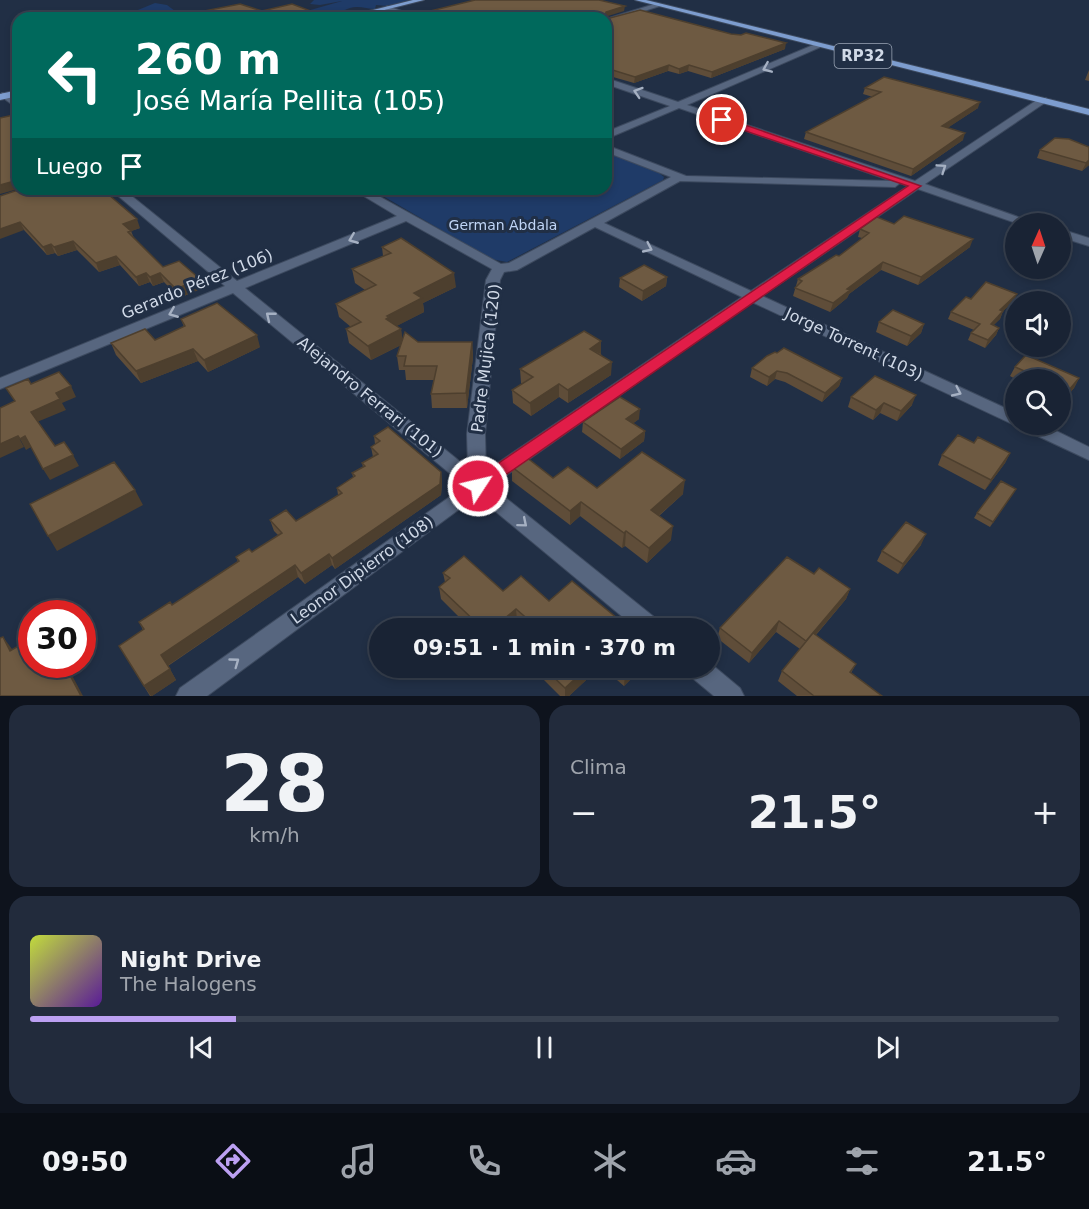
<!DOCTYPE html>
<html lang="es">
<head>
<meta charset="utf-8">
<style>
	body { margin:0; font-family:"DejaVu Sans",sans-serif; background:#222b3c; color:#f1f3f6; height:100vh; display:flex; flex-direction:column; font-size:22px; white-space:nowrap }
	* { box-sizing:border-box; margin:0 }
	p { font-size:20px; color:#9fa4ac }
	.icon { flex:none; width:33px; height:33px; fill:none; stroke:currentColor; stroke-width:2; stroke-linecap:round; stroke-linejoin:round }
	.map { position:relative; height:696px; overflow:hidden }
	.side { display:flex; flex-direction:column; gap:9px; padding:9px; background:#0e131d; flex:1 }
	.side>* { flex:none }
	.guide { position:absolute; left:12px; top:12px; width:600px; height:183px; border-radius:18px; box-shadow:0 3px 9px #0003,0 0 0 2px #37404f; background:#00695c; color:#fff; overflow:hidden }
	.needle { width:39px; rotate:3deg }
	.controls { position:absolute; left:1005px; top:213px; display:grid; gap:12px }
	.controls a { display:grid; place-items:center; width:66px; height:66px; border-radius:50%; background:#192334; box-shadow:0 3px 9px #0003,0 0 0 2px #37404f; font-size:30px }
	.speed { position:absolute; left:18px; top:600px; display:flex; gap:12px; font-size:30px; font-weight:700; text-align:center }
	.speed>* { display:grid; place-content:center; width:78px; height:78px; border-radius:50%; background:#192334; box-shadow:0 3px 9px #0003,0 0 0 2px #37404f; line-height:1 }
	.speed .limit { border:9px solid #d22; background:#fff; color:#111 }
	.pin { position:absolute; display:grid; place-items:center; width:51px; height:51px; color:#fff; margin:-26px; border:3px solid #fff; border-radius:50%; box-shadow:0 2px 6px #0007 }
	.me { position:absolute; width:66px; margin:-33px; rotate:55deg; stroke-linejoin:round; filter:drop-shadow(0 0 4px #0008) }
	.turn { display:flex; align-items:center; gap:21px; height:126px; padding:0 24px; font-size:27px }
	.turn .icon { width:78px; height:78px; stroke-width:2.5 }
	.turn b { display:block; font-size:42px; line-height:51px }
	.then { display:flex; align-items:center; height:57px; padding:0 24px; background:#0003; gap:12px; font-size:22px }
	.big { font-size:45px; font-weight:600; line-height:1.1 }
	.side .tile { flex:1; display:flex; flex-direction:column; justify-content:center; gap:9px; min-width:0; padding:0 21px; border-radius:18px; background:#222b3c }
	.side .dial { align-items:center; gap:0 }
	.dial b { font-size:78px; line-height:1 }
	.song { display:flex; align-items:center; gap:18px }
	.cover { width:72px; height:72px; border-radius:9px; background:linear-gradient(135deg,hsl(70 70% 55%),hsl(270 70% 35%)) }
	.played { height:6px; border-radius:3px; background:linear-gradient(90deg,#bca0f2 20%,#37404f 20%) }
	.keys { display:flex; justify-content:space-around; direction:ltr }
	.heat { display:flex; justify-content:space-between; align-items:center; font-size:33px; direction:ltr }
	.side .tiles { flex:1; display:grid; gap:9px; grid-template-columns:1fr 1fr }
	.tile:last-child { grid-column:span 2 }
	.trip { position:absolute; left:369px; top:618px; width:351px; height:60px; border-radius:30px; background:#192334; box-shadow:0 3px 9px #0003,0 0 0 2px #37404f; font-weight:600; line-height:60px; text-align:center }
	.tab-bar { display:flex; height:96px; justify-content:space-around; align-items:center; background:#0a0e15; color:#9fa4ac }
	.tab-bar .icon { width:42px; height:42px }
	.tab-bar .active { color:#bca0f2 }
	.tab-bar b { font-size:27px; color:#f1f3f6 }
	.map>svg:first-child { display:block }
	.green { fill:#1f3b68 }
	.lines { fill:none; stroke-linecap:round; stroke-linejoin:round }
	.minor-casing { stroke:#3d4a5f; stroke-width:2 }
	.major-casing { stroke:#3d4a5f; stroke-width:2 }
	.minor { fill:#57667f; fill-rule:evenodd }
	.major { fill:#7d9dcf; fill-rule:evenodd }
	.wall { fill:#5f4d39 }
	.shaded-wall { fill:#4d3f2e }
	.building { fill:#6e5a42; stroke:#4d3f2e; stroke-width:1.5 }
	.oneway { stroke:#a6b1c3 }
	.route { fill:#e11d48; stroke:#92132f; stroke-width:1.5 }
	.labels { text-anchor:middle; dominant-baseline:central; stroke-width:6; stroke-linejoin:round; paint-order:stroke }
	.far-park-label { font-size:14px; fill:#c0d5f6; stroke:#212f45 }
	.shield { fill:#212f45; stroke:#9ca6b6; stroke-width:1.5 }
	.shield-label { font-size:15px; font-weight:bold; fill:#d0d9e7 }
	.street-label { font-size:16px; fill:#d0d9e7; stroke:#212f45 }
</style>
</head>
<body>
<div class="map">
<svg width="1089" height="696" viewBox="0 0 1089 696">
	<rect width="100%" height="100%" fill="#212f45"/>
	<path class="green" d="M314,0h99l-26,6 -11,-1 -1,4c-8,0 -17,-4 -25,-1 -11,4 -22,12 -35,4l-26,6 11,-5 42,-12 -22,4 -10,-1z
		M155,3l12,2 8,6 -19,7h-28l8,-3 -3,-3z
		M606,152l53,21 5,4 -1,3 -156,82 -16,-3 -120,-70h235z"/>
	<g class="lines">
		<g class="minor-casing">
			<path id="minor" d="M658,3l2,3 -54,17v-4z
				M387,6l32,11 1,1h-10l-25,-9z
				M818,43l7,2 -138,60 228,76 125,-83h6v4l-121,82 113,40h-19l-101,-35 -156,107 254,117v11h26l47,23v13l-337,-158 -261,184 168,135 3,7h-26l-159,-132 -270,200h-31l4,-8 285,-202 -232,-193 -233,96v-11l225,-92 -115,-97h13l114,92 160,-65 -45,-27h14l135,75 8,-1 162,-86 -65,-25v-7l80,31 206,5 -213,-73 -73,31v-7l64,-26 -64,-22v-6l72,24zM680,181l215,6 5,-4 8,3 -157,105 -147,-68zM406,221l86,48 -6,11 -19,154 1,34 -223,-180zM595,227l147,70 -256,174 -1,-37 15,-154 4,-8 13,-2z
				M2,93h6l10,8v8l-16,-12z
				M1060,229l29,9v8l-29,-9z
				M710,663l30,25 4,8h-30l-24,-20 -3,-8h23z"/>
		</g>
		<g class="major-casing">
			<path id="major" d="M413,0h11l-71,18h-12z
				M635,0h11l443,109v6z
				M18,90v6l-18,4v-6z"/>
		</g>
		<use href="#minor" class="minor"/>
		<use href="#major" class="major"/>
	</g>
	<path class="wall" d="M262,11l67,7h-134l-1,-5z
		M606,19l179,30 -74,29 -23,-7 -9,3 -11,-3 -34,12 -28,-8z
		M1089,70v11l-4,-1z
		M865,88l113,20 -31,20 16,12 -52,36 -107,-37 2,-7 67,-35 -10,-3z
		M1089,147v18l-7,6 -45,-13 3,-8z
		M0,196l140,32 -9,3 3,7 29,29 40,21 -24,10 -15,-16 -11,4 -3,-4 -11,4 -19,-21 -21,7 -22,-22 -19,6 -3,-3 -8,2 -23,-25z
		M894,224l76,23 -52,38 -37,-15 -32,24 -2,4 -17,14 -37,-16 5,-17 41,-23 23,-18 -4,-1 2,-8z
		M382,247l74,40 -33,16 1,9 -28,14 5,3 1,11 16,2h54l1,15 -6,51h-35l-1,-14 3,-14h-28l-1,-10h-6l-2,-14 4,-11 -30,15 -22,-17 -3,-14 5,-2 -12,-10 -3,-13 29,-14 -10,-7 -3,-14 31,-13z
		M667,277l-1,9 -24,15 -23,-14 1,-9z
		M971,299l43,2 -11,10 -3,8 -7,6 6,3 -3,7 -11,13 -17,-8 3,-7 3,-3 -26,-11 3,-7z
		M181,319l79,28 -52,25 -10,-11 -57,22 -25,-28 -5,-12 44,-3 29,-13z
		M879,322l45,2 -3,9 -14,13 -31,-14z
		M601,341v13l10,21 -43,28 -9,-6 -28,19 -18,-13 -1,-13 11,-6 -2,-1 -1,-14z
		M1015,367l64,11 -5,10 -10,12 -4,-1v-19h-43l-7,-4z
		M752,368l90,10 -3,8 -17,16 -37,-20 -10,-3 -8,7 -17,-9z
		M851,397l61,8 -15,16 -17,-8 -7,7 -25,-13z
		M639,419l-6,4 12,8 -1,10 -24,18 -38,-27 1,-10z
		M374,436l67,36 1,11 -1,12 -106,74 -3,-4 -27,19 -7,-7 -130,89 8,14 -24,16h-2l-31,-50 24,-16 -4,-8 33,-17 66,-43 -2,-5 16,-5 26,-17 -4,-4 -4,-11 26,1 42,-26 -1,-7 16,-11 -1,-4 11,-6 -1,-4 11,-6 -2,-10 4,-3z
		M974,443l36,10 -5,10 -20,27 -47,-25 4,-10z
		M512,467l85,21 86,6 -24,22 12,24 -24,23 -22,-17 -3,2 -42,-32 -10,9 -58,-44z
		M1016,489l-26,38 -16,-9 3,-5z
		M921,545l-23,29 -21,-13 5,-10z
		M443,573l60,18 46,10 80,27h-104l-8,-7 -9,7h-38l-29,-29 -2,-12 6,-5z
		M814,574l36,15 -4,10 -30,36 40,29 -5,9 31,23h-85l-19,-15 4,-10 18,-22 -24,-17 -27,31 -32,-25 3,-10z
		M543,668h56l-30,28h-9l-17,-17z
		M603,668h39l-18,18z"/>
	<path class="shaded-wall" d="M625,6l-1,5 -19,6 1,-5z
		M786,43l-1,6 -74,29 1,-6z
		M669,65l-1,6 -34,12 1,-6z
		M689,65l-1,6 -9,3v-5z
		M980,102l-2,6 -38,25 2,-7z
		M965,133l-2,7 -52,36 2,-7z
		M1089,160v5l-7,6 4,-8z
		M18,180v9l-18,5v-9z
		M137,219l3,9 -14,5 -3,-9z
		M20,222l4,8 -24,9v-10z
		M973,239l-3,8 -52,38 3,-8z
		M73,241l4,9 -19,6 -4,-9z
		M51,244l4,9 -8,2 -4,-8z
		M116,256l4,9 -21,7 -3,-9z
		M883,262l-2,8 -32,24 -2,4 -17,14 3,-9 14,-14z
		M146,273l4,9 -11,4 -3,-9z
		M160,273l4,9 -11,4 -3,-9z
		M454,273l2,14 -33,16 1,9 -33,17 -5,-10 1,-3 27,-23z
		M667,277l-1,9 -24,15 1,-10z
		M200,279l3,9 -24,10 -3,-9z
		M1017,294l-3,7 -17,16 3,-7z
		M1003,311l-3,8 -13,13 4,-8z
		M924,324l-3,9 -14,13 4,-10z
		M999,328l-3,7 -11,13 3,-8z
		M401,329l2,15 -32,16 -3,-14z
		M257,335l3,12 -52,25 -4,-12z
		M601,341v13l-11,-5z
		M472,342l1,15 -6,51 -1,-15z
		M193,349l5,12 -57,22 -5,-12z
		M612,362l-1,13 -43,28v-13z
		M777,371l-2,8 -8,7 2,-9z
		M842,378l-3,8 -17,16 3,-9z
		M1079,378l-5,10 -10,12 5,-10z
		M559,384v13l-28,19 -1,-13z
		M71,386l5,11 -14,6 4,7 -29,12 -6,-10 25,-19z
		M916,395l-4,10 -15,16 4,-10z
		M884,403l-4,10 -7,7 3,-10z
		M640,409l-1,10 -13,10v-10z
		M645,431l-1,10 -24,18 1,-10z
		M18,436l6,11 -24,11v-14z
		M25,436l6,11 -5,3 -6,-11z
		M1010,453l-5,10 -20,27 6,-10z
		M73,455l6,11 -29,14 -7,-11z
		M441,472l1,11 -1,12 -106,74 -3,-11z
		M685,480l-2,14 -34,30 2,-14z
		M1016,489l-3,5 -23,33 3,-5z
		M135,490l8,15 -86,46 -9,-15z
		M581,502l-1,14 -10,9v-14z
		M673,526l-2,14 -24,23 2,-15z
		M626,531l-1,15 -3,2 2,-15z
		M926,534l-5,11 -23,29 5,-10z
		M329,554l3,11 -27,19 -4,-11z
		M295,565l3,12 -131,89 -6,-11z
		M850,589l-4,10 -44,52 4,-10z
		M516,609l1,12 -9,7h-15z
		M779,621l-3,11 -27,31 3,-10z
		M3,637l9,12 7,14 -9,-12z
		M64,664h2l17,32h-2z
		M587,668h12l-30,28h-4v-8z
		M631,668h11l-18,18 1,-12z
		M170,669l6,11 -24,16h-1l-7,-10z"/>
	<path class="building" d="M475,0h124l26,6 -19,6 -1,6h-203z
		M240,4l22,7 30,-7 37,14h-124l-11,-5z
		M640,10l91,24 10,1 5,-2 40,10 -74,29 -23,-7 -10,4 -10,-4 -34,12 -29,-9v-49z
		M884,77l96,25 -38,24 23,7 -52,36 -107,-37 75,-40 -16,-4z
		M18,114v66l-18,5v-67z
		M1055,138l14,1 20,8v13l-3,3 -46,-13z
		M21,189h81l35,30 -14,5 8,7 -3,1 35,35 16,-6 21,18 -24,10 -16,-16 -10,4 -4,-4 -10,4 -20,-21 -20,7 -23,-22 -19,6 -3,-3 -8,3 -23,-25 -20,7v-33z
		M904,216l69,23 -52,38 -38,-15 -36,27 3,1 -17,13 -38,-15 7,-7 -4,-2 38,-24 3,1 30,-23 -9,-4 17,-12 17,7z
		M401,238l53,35 -40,20 8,5 -35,18 2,1 -3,2 15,10 -33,17 -22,-17 15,-7 -25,-18 40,-19 -24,-16 39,-16 -9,-6z
		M644,265l23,12 -24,14 -23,-13z
		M986,282l31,12 -17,16 3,1 -12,13 8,4 -11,12 -17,-7 9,-9 -29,-12 15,-15 5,2z
		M217,303l40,32 -53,25 -11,-11 -57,22 -25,-28 34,-14 10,11 30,-14 -4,-7z
		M893,310l31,14 -13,12 -32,-14z
		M584,331l17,10 -11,8 22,13 -44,28 -9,-6 -29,19 -18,-13 21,-13 -13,-8z
		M405,332l13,10h54l-6,51 -35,1 6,-28h-33l2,-10h-9z
		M784,348l58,30 -17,15 -38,-20 -10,-2 -8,6 -17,-9 15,-12 8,-4 2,1z
		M1026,355l53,23 -10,12 -9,-4v-6h-15l-30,-13z
		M59,372l12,14 -15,7 4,6 -29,13 24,34 9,-4 9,13 -30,14 -18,-33 -5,3 -2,-3 -18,8v-36l15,-7 -9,-13 22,-9 3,5z
		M875,376l41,19 -15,16 -17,-8 -8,7 -25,-13z
		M620,397l20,12 -14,10 19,12 -24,18 -38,-27z
		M388,427l53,45 -1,12 -108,74 -3,-4 -28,19 -6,-8 -134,90 9,14 -26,17 -25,-40 25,-17 -5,-7 31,-20 2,3 67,-44 -3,-4 13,-8 3,3 30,-19 -12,-13 16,-10 10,11 46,-28 -5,-5 18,-12 -3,-3 13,-7 -3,-3 16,-9 -7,-7 9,-6 -6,-5z
		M958,435l16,8 4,-6 32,16 -19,27 -49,-25z
		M642,452l43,28 -34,30 22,16 -24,22 -23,-17 -2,2 -43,-31 -11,9 -58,-44 14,-10 27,21 15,-11 29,21z
		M114,462l21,28 -87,46 -18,-32z
		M1001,481l15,8 -23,33 -16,-9z
		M906,522l20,12 -23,30 -21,-13z
		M464,556l39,35 18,-15 28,25 23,-20 57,47h-91l-22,-19 -23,19h-11l-43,-41 11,-9 -7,-5z
		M787,557l27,17 5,-6 31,21 -44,52 -27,-20 -27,32 -32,-25z
		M813,633l43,31 -6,8 32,24h-68l-32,-25z
		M3,637l7,14 22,-13v26h32l17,32h-81v-58z
		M544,668h43l-22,20z
		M618,668h13l-6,6z"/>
	<defs><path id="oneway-chevron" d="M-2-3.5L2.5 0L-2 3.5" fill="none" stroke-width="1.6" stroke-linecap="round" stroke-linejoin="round" transform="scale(1.5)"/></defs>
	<g class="oneway">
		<use href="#oneway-chevron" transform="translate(767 68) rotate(157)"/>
		<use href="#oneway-chevron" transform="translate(638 92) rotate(-162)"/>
		<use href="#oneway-chevron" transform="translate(942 168) rotate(-34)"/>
		<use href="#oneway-chevron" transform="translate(353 239) rotate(158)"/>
		<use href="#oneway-chevron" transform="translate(648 248) rotate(25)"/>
		<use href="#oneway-chevron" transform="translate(173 313) rotate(158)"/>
		<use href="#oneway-chevron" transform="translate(270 316) rotate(-141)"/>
		<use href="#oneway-chevron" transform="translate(957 392) rotate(25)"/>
		<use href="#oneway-chevron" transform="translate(523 523) rotate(40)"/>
		<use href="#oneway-chevron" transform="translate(235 662) rotate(-36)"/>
	</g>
	<path class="route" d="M719,118h6l196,68 -437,304 -6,2 -6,-2 -3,-4 3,-5 436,-295 -189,-64z"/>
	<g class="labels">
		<g class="far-park-label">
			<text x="503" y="225">German Abdala</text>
		</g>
		<rect class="shield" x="834.5" y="44" width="57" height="24" rx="4.5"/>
		<g class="shield-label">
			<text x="863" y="56">RP32</text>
		</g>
		<g class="street-label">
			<text transform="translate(197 284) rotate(-22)">Gerardo Pérez (106)</text>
			<text transform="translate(854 344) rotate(25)">Jorge Torrent (103)</text>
			<text transform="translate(486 358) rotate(-83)">Padre Mujica (120)</text>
			<text transform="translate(370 397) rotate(39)">Alejandro Ferrari (101)</text>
			<text transform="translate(362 570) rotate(-36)">Leonor Dipierro (108)</text>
		</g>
	</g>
</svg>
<div class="controls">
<a><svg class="needle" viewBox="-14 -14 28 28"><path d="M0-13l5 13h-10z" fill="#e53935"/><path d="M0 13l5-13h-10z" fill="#9fa4ac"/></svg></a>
<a><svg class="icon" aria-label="sound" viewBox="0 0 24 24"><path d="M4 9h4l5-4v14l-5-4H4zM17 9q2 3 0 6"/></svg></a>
<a><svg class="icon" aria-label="search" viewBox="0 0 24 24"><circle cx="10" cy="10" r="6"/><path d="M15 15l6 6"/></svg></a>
</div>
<div class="speed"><div class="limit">30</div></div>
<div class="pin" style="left:722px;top:120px;background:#d93025"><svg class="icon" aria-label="arrive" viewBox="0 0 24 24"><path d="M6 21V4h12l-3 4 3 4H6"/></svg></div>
<svg class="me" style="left:478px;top:486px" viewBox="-20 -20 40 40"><circle r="17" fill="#e11d48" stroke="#fff" stroke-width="3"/><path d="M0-11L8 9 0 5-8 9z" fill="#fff"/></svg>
<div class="trip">09:51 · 1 min · 370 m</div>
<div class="guide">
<div class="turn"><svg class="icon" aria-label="left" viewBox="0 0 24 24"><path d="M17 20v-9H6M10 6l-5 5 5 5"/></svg><div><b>260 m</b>José María Pellita (105)</div></div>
<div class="then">Luego<svg class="icon" aria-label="arrive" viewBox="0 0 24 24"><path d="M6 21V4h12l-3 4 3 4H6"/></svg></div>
</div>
</div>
<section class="side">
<div class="tiles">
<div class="tile dial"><b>28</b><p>km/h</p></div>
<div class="tile"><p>Clima</p>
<div class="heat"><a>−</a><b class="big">21.5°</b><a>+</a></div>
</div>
<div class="tile">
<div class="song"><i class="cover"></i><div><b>Night Drive</b><p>The Halogens</p></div></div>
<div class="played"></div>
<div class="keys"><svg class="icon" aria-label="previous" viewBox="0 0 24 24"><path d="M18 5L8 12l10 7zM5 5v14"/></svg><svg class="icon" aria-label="pause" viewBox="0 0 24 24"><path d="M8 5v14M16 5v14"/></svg><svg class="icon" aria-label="next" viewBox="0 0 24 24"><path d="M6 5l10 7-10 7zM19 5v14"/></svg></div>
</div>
</div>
</section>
<nav class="tab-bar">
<b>09:50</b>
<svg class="icon active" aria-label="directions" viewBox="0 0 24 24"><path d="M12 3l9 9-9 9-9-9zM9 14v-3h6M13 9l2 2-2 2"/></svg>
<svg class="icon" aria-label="music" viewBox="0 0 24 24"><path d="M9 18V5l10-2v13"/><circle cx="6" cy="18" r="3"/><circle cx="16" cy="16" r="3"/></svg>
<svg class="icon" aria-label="phone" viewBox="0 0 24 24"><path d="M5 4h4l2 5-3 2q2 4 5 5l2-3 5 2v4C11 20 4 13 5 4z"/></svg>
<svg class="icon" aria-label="climate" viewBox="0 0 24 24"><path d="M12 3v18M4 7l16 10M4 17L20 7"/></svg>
<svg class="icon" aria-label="car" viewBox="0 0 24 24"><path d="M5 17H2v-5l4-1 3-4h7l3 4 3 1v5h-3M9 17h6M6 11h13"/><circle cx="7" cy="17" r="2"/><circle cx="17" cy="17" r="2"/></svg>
<svg class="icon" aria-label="filters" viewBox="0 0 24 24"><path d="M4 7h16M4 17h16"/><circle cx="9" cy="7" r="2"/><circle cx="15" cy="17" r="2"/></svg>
<b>21.5°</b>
</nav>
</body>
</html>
